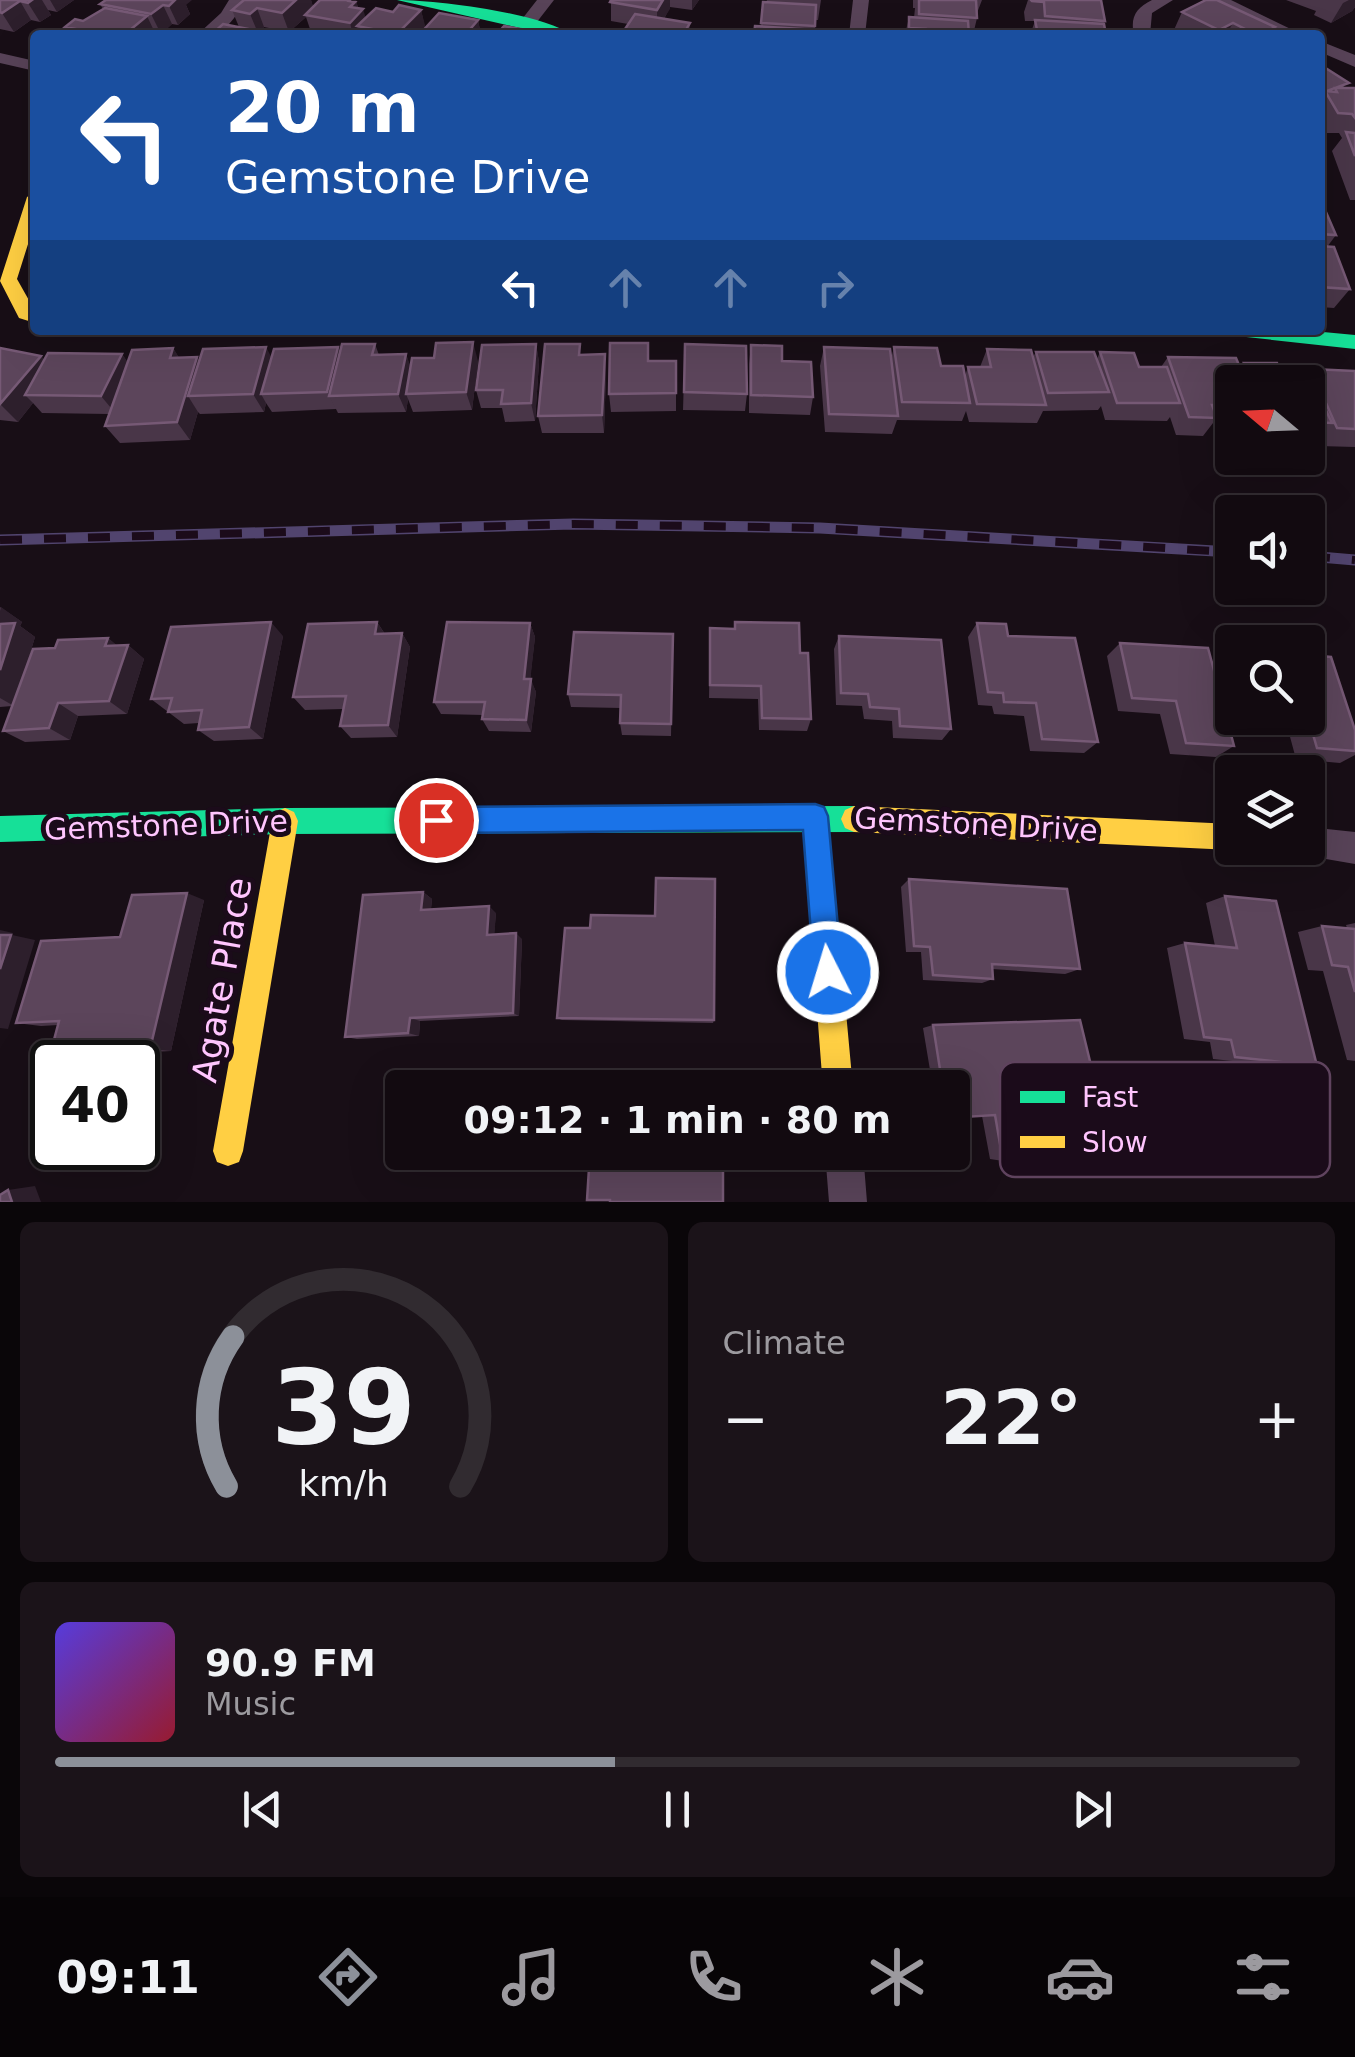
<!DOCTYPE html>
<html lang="en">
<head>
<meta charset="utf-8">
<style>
	body { margin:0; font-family:"DejaVu Sans",sans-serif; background:#1b1319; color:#f1f3f6; height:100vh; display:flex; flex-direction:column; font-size:38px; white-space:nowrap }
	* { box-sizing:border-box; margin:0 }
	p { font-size:32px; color:#9c9a9f }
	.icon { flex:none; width:55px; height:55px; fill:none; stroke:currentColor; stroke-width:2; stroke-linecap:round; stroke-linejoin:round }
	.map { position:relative; height:1202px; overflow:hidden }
	.side { display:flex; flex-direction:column; gap:20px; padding:20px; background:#0a0609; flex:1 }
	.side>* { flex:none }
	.top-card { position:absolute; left:30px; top:30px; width:1295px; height:305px; border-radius:10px; box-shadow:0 10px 40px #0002,0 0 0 2px #312b30; background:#1a4fa0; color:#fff; overflow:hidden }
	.needle { width:65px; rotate:289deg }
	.fabs { position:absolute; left:1215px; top:365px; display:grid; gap:20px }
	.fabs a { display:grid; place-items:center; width:110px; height:110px; border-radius:10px; background:#120a10; box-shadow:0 10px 40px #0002,0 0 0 2px #312b30; font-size:50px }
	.speed { position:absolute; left:30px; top:1040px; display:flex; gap:20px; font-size:50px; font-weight:700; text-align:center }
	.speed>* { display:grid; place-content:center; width:130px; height:130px; border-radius:50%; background:#120a10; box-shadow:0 10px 40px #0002,0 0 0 2px #312b30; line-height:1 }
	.speed .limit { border:5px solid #111; border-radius:15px; background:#fff; color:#111 }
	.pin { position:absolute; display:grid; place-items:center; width:85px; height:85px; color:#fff; margin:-42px; border:5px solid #fff; border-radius:50%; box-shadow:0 2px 10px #0007 }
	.me { position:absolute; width:110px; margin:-55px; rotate:355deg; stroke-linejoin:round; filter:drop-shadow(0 0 8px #0008) }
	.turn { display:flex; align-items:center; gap:35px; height:210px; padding:0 30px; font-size:45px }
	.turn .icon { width:130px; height:130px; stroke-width:2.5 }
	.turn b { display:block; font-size:70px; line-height:85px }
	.lanes { display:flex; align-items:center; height:95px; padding:0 30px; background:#0003; justify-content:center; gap:50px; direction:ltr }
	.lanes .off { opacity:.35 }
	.big { font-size:75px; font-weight:700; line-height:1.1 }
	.side .widget { flex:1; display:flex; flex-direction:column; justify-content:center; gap:15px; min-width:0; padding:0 35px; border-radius:15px; background:#1b1319 }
	.side .dial { align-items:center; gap:0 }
	.dial svg { height:260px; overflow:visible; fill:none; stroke:#312b30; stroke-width:7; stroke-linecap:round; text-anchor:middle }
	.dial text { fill:#f1f3f6; stroke:none }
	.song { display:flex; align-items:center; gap:30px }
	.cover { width:120px; height:120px; border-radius:15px; background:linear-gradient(135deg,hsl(250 70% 55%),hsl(350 70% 35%)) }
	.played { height:10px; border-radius:5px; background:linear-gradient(90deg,#8c9099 45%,#312b30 45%) }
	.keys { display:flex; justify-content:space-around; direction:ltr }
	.heat { display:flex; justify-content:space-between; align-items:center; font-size:55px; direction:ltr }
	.side .tiles { flex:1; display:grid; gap:20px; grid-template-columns:1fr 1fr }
	.widget:last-child { grid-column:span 2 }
	.trip { position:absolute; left:385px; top:1070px; width:585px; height:100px; border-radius:10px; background:#120a10; box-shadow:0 10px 40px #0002,0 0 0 2px #312b30; font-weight:700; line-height:100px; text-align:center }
	.tabs { display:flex; height:160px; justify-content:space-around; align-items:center; background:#070406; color:#9c9a9f }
	.tabs .icon { width:70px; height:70px }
	.tabs .current { color:#8c9099 }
	.tabs b { font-size:45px; color:#f1f3f6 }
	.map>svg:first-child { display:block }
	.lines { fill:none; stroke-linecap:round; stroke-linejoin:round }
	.street { fill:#584358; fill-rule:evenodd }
	.fast { fill:#16e098; fill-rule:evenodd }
	.slow { fill:#ffcf43; fill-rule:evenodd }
	.rail-casing { stroke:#51446e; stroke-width:11 }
	.rail { stroke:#1b0b1a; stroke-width:8; stroke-dasharray:22; stroke-linecap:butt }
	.wall { fill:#493648 }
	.shaded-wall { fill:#2d1f2c }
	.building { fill:#5c455b; stroke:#765975; stroke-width:2.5 }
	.route { fill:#1a73e8; stroke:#114b97; stroke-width:2.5 }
	.labels { text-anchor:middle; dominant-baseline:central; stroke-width:10; stroke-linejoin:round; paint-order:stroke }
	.street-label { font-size:30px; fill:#ffc5fe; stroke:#1b0b1a }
	.near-street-label { font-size:35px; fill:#ffc5fe; stroke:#1b0b1a }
	.key { fill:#1b0b1a; stroke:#5f435e; stroke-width:2.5 }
	.key-label { font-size:28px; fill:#ffc5fe }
</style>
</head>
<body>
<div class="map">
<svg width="1355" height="1202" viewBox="0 0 1355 1202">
	<rect width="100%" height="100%" fill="#180e16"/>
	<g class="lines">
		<path class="street" d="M229,0h16c-13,24 -21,35 -48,35l24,-22z
			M537,0h17l-21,27h-12l-2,-4z
			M853,0h16l-4,35h-16z
			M1152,0h21l-21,13 -2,22h-16c-4,-18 2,-27 18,-35z
			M1210,0h21l72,35h-22z
			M1320,41l35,14v12l-35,-15z
			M0,53l35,8v10l-35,-8z
			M1308,827l47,5v32l-58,-10 -3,-6h14z
			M825,1152h38l4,50h-38z"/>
		<path class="fast" d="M397,0c41,0 143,13 175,35h-21z
			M1228,330h74l53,5v14l-118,-13z
			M854,806l9,4 4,9 -4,9 -9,4 -569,2 -285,8v-26l285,-8z"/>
		<path class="slow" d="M35,192v30l-18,57 18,32v12l-16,-5 -19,-37 27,-84z
			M815,804l9,4 4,9 25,271h-30l-21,-271 4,-9z
			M854,806l378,18v24h6l-6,2 -378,-18 -9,-4 -4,-9 4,-9z
			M285,808l9,4 4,9 -55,330 -4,11 -11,4 -11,-4 -4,-11 59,-330 4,-9z"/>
		<g class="rail-casing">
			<path id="rail" d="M0,540l573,-16 247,4 412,24
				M1308,556l47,4"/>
		</g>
		<use href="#rail" class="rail"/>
	</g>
	<path class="wall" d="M0,0h74l-17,12 -9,-2 3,5 -11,7 -9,-2 -17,12 -14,-3z
		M244,0h67l2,7 43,-7 2,8 8,10 27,-6 28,-2 4,18 53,-8 3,15h-169l-6,-18 -17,15 -25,-5 -4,4 13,3v1h-62l28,-8 -7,-17z
		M611,0h88l-7,10 -22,-3 -6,12 -36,5 -17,-3z
		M767,0h54l-3,20h-2l-2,15 -53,-9 2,-24h3z
		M913,0h69l-5,13v5l-4,17h-68l4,-18 5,1 1,-10h-2z
		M1028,0h73l4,21 -2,3 3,11h-76l5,-14h-10l-1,-9z
		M1206,0l65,35h-92l-6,-3 9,-20z
		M1286,0h69v7l-3,4 -21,12 -17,-8 2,-4z
		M100,4l86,1 4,9 -12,11 -6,-1 -11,10 -6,-2 1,3h-86l-5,-8 18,-6 20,-12z
		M1320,69l26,19h9v112h-5l-18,-49 10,-13 -3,-5h-14l-5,-8z
		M1320,202l16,33 -9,12 23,42 -16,19 -14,-1z
		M375,344l4,11 27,-1 4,13 68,-6 -6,49 -59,2 -5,-13 -2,13 -68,1 -2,-4 -64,3 -6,-9 -2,9 -64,2 -2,-2 -8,28 -70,3 -15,-17 4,-12 -67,-1 -9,-10 -15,19 -18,-2v-72l41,8 3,4 78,-6 6,9 45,-15 6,10 18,-1 2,4 141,-9z
		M536,344l3,18 -4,59 -30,1 -3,-14h-21l-5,-18z
		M685,344l62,50 -2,17 -62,-1z
		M751,345l31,16 31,36 -3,18 -61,-2v-49z
		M824,347l67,12 3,-12 71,29 3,-9h12l7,-18 46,8 3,-5 61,7 3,-7 39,15h22l7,-10 72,11 4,-5 41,19h-53v41h-19l-10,13 -27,-1 -6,-18 -3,4 -62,-1 -4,-14 -3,4 -55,1 -6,12 -68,-1 -3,-11 -4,10 -65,-1 -5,14 -67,-2 -5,-66z
		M676,361v50l-65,1 -2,-18z
		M1311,369l44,2v76l-36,-1 -3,-7 -1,1h-7v-58h-8z
		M606,373l-2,60h-62l-4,-17z
		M0,607l22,15 -2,4 15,11 -11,36 31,-25 53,-10 9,8 11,-1 16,14 -17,55 -49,2 -8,24 -45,2 -22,-11 9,-25 -12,1z
		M377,622l8,12 17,-1 8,14 -13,90 -46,1 -11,-12 3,-17 -38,1 -12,-13z
		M735,622l65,31 11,66 -4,12 -48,-1 -1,-31 -49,-1 1,-70 24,1z
		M530,623l5,14 -5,42 6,13 -5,40 -42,-1 -7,-12 1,-4 -42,-1 -7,-12z
		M977,623l31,13 90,106 -14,11 -54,-2 -6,-35 -30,-2 -2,-8 -14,-1 -10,-68z
		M673,634l-2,102 -49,-1 -2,-12 1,-15 -50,-1 -3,-13z
		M283,636l-20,103 -49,2 -16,-11 1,-7 -15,1 -33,-25z
		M839,636l112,93 -9,11 -49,-2 -1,-17 -28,-2 -2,-13 -26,-1 -2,-56z
		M1120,643l114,103 -18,11 -46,-3 -10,-40 -42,-3 -11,-55z
		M1232,655v45l-9,-37z
		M1237,718h71l47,12v25l-15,8 -44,-4 -10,-37 -20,12 -26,-3z
		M909,879l171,90 -15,5 -73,-5 1,10 -11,4 -59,-3 -2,-28h-15l-5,-65z
		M423,892l9,7 -1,10 65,4 -2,21 28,5 -3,77 -99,5 -1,15 -62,3 -12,-2z
		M1225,896l92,170 -25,1 -79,-8 -3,-17 -26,-3 -17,-91 18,-5 30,3 -9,-43z
		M204,900l-33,151 -97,5 -24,-1 8,-30 -17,1 -25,-3 104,-86z
		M1355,923v138l-8,-1 -24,-89 -15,-1 -10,-38 24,-6 25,2 -1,-3z
		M557,1018l157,2 -1,3 -151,-3z
		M933,1025l138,57 -68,79 -13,-2 -8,-43h-29l-1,-28h-4l-1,-7 -15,1 -9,-54z"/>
	<path class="shaded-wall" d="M32,0h10l9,15 -11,7 -12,-19z
		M50,0h24l-17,12z
		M175,0h17l-6,5 4,9 -12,11 -9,-19z
		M296,0h15l3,9 -9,6 1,2 -17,15 -7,-19z
		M350,0h6l3,13 4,-4 6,19 -12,-2 3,9h-7l-3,-12z
		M663,0h7v9l-13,20v-19z
		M692,0h7l-7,10z
		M1349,0h6v7l-3,4 -21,12 12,-20z
		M20,1l11,19 -17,12 -12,-19z
		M163,5l9,19 -11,10 -10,-20z
		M257,8l7,19 -6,6 -8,-19z
		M421,10l5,19 -6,6h-23z
		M147,16l9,19h-32z
		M478,20l3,15h-16z
		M690,23v12h-7z
		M1233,23l-7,12h-9l2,-5z
		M473,342l5,19 -6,49 -6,-18z
		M536,344l3,18 -4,59 -4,-18z
		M266,347l10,19 -15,28 5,9 -2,9 -11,-18z
		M338,347l8,18 -17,31 7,14 -9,-18z
		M173,348l12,19 -15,-9z
		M122,354l13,19 -19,41 -15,-18z
		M406,354l7,19 -7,21 2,5 -2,13 -8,-18z
		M605,354l1,19 -2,60 -2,-18z
		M41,356l16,18 -32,21 8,8 -15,19 -18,-18z
		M197,357l12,19 -21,20 10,16 -8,28 -13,-18z
		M1,607l21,15 -2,4 15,11 -21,69 -14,-8v-87z
		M271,622l12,14 -20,103 -14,-12z
		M377,622l9,14 -11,-2z
		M530,623l5,14 -6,55 -5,-13z
		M402,633l8,14 -13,90 -9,-12z
		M108,638l17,14 3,-7 16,14 -17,55 -18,-13 -4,-55z
		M531,679l5,13 -5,40 -5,-12z
		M58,703l20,13 -8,24 -21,-12z
		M423,892l9,7 -2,17 -9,-6z
		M187,893l17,7 -33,151 -21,-2z
		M489,906l7,7 -2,27 -7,-5z
		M0,930l13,3 -1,2 23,5 -27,89 -8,-1z
		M516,933l6,6 -3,77 -6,-3z
		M410,1018l10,3 -1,15 -11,-3z
		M35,1186l6,16h-29l-4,-12z"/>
	<path class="building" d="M0,0h32l-4,3 -8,-2 -18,12 -2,-1z
		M106,0h69l-6,6 -6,-1 -12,9 -51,-10z
		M244,0h52l-14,13 -25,-5 -7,6 -18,-4z
		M320,0h30l-1,1 6,1 -5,5 13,2 -13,14 -45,-8z
		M611,0h52l-6,10 -47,-8z
		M919,0h57l1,18 -58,-4z
		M1031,0h70l4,21 -60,-5 -1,-14 -12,-1z
		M1206,0h11l58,27 -13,8h-5l-24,-12 -14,7 -37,-18z
		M763,2l53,3 -1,21 -54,-3z
		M399,5l22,5 -24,24 -40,-8 19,-18 17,4z
		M105,8l42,8 -23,19h-17l-42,-8 10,-8 8,2z
		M439,13l39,7 -13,15h-46z
		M635,14l55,9 -7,12h-62z
		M909,17l59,4 1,14h-43v-6l-17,-1z
		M1035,20l69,4 2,11h-68z
		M223,24l50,10 -2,1h-60z
		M504,26l39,7 -1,2h-46z
		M755,26l60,4 -1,5h-60z
		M1324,67l25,16 -22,8 -7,-4v-18z
		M1335,88h20v30l-3,-4 -14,-1 -13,-22 12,1z
		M1346,132l9,1v23z
		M1320,202l2,1 14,32 -16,-1z
		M1320,246l14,1 16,42 -30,-2z
		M473,342l-7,50 -60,2 6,-36h22l2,-15z
		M610,343h38v18h28v32l-67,1z
		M342,344h33l-3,11 34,-1 -8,40 -69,2z
		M536,344l-5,59 -30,1 2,-14h-27l6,-45z
		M545,344h35l-1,11 26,-1 -3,61 -64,1z
		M685,344l61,2 1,48 -63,-2z
		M751,345l31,1v15l29,1 2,35 -62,-2z
		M266,347l-13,47 -65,2 15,-47z
		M338,347l-11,45 -66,2 13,-45z
		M824,347l66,2 8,67 -69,-2z
		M894,347l43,1 4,18h22l7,37 -68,-1z
		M0,348l41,8 -41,48z
		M173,348l-3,10 27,-1 -20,65 -72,4 27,-76z
		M987,349l44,1 15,55 -69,-1 -9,-37h23z
		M1036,352h58l15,40 -61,1z
		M1100,352l34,1 5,14h28l13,36h-63z
		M48,353l74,1 -21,42 -76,-1z
		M1168,357l68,1 10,24h-14v23h-20l5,13 -28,-1z
		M1244,363h33l8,19h-32z
		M1311,369l44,2v58l-18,-1z
		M1308,387h7l17,36 -24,-1z
		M271,622l-22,105 -51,3 4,-20 -34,2 4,-14 -21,1 20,-72z
		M377,622l-2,12 27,-1 -14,92 -48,1 6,-30 -53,1 15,-73z
		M447,622l83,1 -6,56h7l-5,41 -44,-1 3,-17h-51z
		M735,622l64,1 1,30h8l3,66 -49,-1 -1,-32 -51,-1v-57l25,1z
		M15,623l-15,47v-46z
		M977,623l29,1 2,12 67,2 23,104 -56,-3 -6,-36 -32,-1 -1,-9 -15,-1z
		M574,632l99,2 -2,90 -51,-1 1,-28 -53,-1z
		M839,636l102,4 10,89 -51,-3 -1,-17 -29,-2 -2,-13 -27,-1z
		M108,638l-3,8 23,-1 -19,56 -51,2 -9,25 -46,3 30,-82 22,-1 3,-8z
		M1120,643l88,5 26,98 -48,-3 -10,-42 -44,-3z
		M1308,655l23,2 24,73v21l-38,-3 -9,-31z
		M1258,718h27l1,4 -27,-3z
		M656,878l59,1 -1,141 -157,-2 8,-90h25l1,-13 64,1z
		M909,879l158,10 13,80 -88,-5 1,15 -60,-4 -3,-28 -16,-1z
		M423,892l-2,18 68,-4 -2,29 29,-2 -3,80 -103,5 -2,15 -63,4 18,-142z
		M187,893l-37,156 -100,6 9,-34 -43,2 25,-82 79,-4 12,-42z
		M1225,896l51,5 41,165 -82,-9 -4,-17 -27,-3 -19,-94 52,5z
		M1322,926l33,3v63l-7,-25 -16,-2z
		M0,935h11l-11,34z
		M1080,1020l15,62h-24l18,77 -86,2 -8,-46 -31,2 -6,-36 -16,1 -9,-57z
		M590,1152h133v50h-113v-2h-23z
		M8,1190l4,12h-12v-7z"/>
	<path class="route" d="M815,804l9,3 4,9 14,156 -4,10 -10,4 -10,-4 -4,-10 -11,-142 -367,3 -9,-4 -4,-9 4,-9 9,-4z"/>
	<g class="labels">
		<g class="street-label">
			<text transform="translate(976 824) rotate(3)">Gemstone Drive</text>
			<text transform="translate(166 825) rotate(-2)">Gemstone Drive</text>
		</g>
		<g class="near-street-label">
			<text transform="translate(222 980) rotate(-80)">Agate Place</text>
		</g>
	</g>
	<rect x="1000" y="1062" width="330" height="115" rx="15" class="key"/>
	<rect x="1020" y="1091" width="45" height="12" fill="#16e098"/>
	<rect x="1020" y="1136" width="45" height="12" fill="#ffcf43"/>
	<g class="key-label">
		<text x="1082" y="1107">Fast</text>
		<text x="1082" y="1152">Slow</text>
	</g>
</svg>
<div class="fabs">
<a><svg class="needle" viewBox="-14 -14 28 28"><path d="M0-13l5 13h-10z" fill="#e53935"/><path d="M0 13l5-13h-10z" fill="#9c9a9f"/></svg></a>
<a><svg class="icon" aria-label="sound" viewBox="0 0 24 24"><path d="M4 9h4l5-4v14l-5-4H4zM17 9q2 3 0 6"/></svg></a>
<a><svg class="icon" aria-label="search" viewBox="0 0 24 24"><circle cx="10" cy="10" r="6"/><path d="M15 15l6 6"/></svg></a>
<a><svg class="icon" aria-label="layers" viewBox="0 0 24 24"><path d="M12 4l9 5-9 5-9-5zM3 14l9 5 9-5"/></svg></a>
</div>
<div class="speed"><div class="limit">40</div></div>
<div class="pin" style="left:436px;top:820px;background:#d93025"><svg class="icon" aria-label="arrive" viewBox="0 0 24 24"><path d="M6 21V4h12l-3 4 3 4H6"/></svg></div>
<svg class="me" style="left:828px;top:972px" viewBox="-20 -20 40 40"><circle r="17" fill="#1a73e8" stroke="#fff" stroke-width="3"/><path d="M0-11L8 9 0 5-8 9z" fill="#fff"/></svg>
<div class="trip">09:12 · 1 min · 80 m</div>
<div class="top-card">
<div class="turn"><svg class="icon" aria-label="left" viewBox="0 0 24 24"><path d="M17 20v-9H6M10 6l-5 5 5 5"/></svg><div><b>20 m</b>Gemstone Drive</div></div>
<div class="lanes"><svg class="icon" aria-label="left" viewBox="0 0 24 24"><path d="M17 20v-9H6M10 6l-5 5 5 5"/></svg><svg class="icon off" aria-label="ahead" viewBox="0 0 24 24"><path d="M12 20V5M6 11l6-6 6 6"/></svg><svg class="icon off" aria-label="ahead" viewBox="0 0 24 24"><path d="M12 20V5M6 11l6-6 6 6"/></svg><svg class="icon off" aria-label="right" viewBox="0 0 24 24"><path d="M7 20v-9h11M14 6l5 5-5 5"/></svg></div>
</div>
</div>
<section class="side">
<div class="tiles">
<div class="widget dial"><svg viewBox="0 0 100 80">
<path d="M14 69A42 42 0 1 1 86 69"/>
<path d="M14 69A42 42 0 0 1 16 23" stroke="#8c9099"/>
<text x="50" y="56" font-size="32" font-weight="700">39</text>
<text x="50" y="72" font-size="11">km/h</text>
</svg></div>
<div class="widget"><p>Climate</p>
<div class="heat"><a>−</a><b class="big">22°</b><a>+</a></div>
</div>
<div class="widget">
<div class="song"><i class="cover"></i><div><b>90.9 FM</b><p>Music</p></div></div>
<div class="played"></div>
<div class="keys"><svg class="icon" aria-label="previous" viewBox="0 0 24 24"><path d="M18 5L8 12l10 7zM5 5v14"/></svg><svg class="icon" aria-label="pause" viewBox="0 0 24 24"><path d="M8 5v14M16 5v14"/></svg><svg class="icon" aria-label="next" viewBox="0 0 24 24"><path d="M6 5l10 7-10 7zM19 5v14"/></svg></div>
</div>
</div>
</section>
<nav class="tabs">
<b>09:11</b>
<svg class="icon current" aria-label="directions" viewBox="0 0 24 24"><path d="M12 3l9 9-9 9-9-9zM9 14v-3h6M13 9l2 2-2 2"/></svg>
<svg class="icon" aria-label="music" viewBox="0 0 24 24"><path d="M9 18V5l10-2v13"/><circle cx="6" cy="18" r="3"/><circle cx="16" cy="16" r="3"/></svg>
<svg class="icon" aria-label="phone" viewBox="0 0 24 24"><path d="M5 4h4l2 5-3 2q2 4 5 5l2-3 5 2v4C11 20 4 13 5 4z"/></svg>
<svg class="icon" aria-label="climate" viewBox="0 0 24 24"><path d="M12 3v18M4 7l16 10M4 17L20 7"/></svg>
<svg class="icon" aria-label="car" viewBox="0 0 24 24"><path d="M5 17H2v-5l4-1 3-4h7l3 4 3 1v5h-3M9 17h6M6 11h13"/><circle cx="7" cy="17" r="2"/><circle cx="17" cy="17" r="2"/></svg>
<svg class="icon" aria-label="filters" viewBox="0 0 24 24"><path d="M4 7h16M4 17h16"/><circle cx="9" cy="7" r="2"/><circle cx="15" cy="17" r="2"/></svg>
</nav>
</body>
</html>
